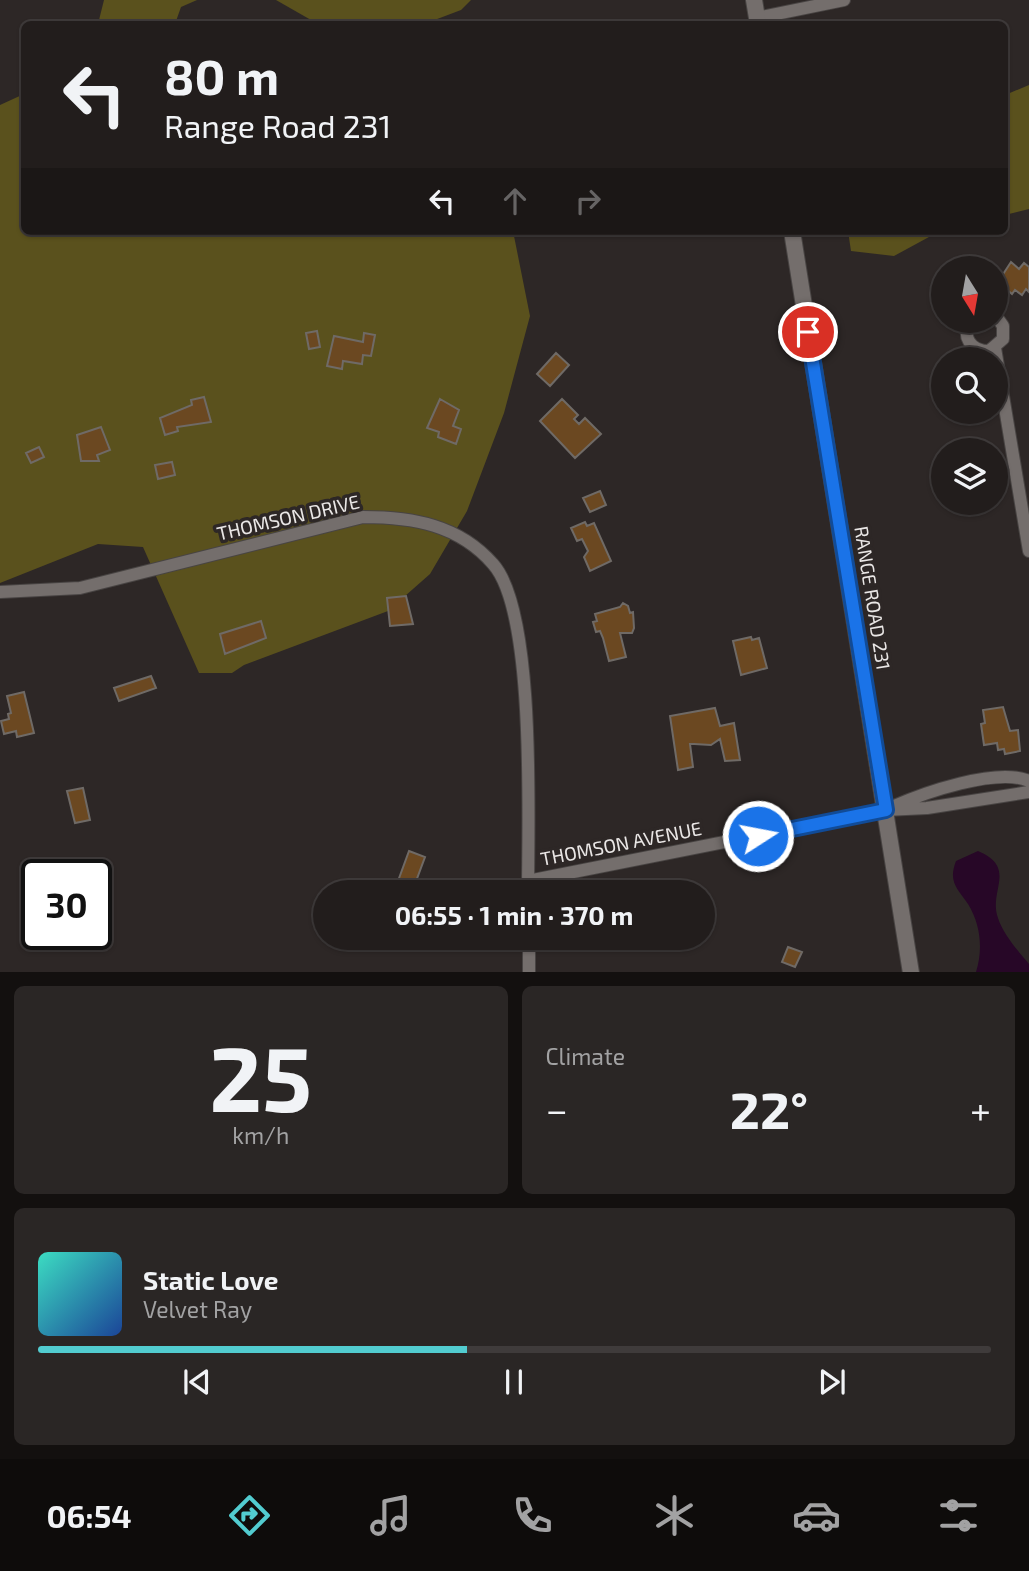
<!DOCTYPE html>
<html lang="en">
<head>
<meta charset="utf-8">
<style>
	body { margin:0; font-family:"Exo 2",sans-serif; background:#2a2625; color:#f1f3f6; height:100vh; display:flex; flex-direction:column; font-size:26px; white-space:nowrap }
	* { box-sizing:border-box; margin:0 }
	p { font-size:23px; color:#a2a2a3 }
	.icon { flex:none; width:38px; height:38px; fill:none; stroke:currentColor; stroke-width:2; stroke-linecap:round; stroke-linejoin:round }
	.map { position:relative; height:972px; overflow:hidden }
	.sheet { display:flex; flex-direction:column; gap:14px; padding:14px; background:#13100f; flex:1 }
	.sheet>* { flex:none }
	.guide { position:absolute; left:21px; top:21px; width:987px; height:214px; border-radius:10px; box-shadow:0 2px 5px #0004,0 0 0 2px #3f3b3b; background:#221d1c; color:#f1f3f6; overflow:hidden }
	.needle { width:46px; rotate:169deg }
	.controls { position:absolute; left:931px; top:256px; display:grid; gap:14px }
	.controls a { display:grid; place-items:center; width:77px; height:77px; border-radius:50%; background:#221d1c; box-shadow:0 2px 5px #0004,0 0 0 2px #3f3b3b; font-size:35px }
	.speed { position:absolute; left:21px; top:859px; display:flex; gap:14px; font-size:35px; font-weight:700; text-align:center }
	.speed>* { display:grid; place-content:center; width:91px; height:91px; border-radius:50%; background:#221d1c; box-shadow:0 2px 5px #0004,0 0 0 2px #3f3b3b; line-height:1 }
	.speed .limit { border:4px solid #111; border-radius:10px; background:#fff; color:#111 }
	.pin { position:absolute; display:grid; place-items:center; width:60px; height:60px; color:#fff; margin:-30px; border:4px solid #fff; border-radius:50%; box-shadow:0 2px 7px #0007 }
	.me { position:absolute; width:77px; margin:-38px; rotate:79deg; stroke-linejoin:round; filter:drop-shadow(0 0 5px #0008) }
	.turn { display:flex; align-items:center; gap:24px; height:147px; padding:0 28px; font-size:32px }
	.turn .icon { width:91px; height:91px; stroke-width:2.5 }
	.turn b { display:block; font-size:49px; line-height:60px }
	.lanes { display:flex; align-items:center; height:66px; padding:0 28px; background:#0003; justify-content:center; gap:35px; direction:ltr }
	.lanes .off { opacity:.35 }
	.big { font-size:52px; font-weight:700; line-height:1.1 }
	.sheet .widget { flex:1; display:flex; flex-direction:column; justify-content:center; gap:10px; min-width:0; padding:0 24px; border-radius:10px; background:#2a2625 }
	.sheet .dial { align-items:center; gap:0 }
	.dial b { font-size:91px; line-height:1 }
	.song { display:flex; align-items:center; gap:21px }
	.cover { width:84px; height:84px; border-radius:10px; background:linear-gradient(135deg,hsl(170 70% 55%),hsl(220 70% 35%)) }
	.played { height:7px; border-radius:4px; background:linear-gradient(90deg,#52ccd0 45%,#3f3b3b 45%) }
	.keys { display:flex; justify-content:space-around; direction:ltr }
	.heat { display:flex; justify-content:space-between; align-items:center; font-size:38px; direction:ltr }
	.sheet .tiles { flex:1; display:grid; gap:14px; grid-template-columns:1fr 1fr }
	.widget:last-child { grid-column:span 2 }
	.trip { position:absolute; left:313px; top:880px; width:402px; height:70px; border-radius:35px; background:#221d1c; box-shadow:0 2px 5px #0004,0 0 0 2px #3f3b3b; font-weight:700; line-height:70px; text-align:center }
	.tab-bar { display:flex; height:112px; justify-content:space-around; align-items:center; background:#0e0c0b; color:#a2a2a3 }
	.tab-bar .icon { width:49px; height:49px }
	.tab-bar .on { color:#52ccd0 }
	.tab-bar b { font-size:32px; color:#f1f3f6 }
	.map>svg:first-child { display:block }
	.forest { fill:#5a511d }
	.water { fill:#270727 }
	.building { fill:#6b4821; stroke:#6f6a66; stroke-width:2 }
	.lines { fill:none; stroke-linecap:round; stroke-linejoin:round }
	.minor-casing { stroke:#484443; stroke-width:14 }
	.tertiary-casing { stroke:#484443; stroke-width:18 }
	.minor { stroke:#746e6c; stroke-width:12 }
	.tertiary { stroke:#746e6c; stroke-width:16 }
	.route-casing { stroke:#114b97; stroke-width:18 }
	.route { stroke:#1a73e8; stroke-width:12 }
	.labels { text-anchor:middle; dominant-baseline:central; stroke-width:7; stroke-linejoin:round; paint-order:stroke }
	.street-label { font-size:19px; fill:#eae7e6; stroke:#2d2726 }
</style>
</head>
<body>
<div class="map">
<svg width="1029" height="973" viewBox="0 0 1029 973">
	<rect width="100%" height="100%" fill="#2d2726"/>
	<path class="forest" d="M104,0h93l-16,7 -6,17h-77z
		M276,0h195l-10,10 -37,14h-106z
		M1029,85v124l-24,6v-120z
		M24,94v137h489l17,85 -26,97 -37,98 -37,63 -42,37 -144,54 -12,8h-33l-56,-126 -45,-3 -98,39v-478z
		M848,231h92l-46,25 -43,-5z"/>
	<path class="water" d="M978,851c40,17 10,40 20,67 5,16 20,33 31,46v8h-53c7,-22 5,-47 -8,-68 -11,-16 -20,-22 -12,-43z"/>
	<path class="building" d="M1011,262l8,7 5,-6 5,4v25l-3,-3 -4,6 -7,-5 -3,4 -14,-12z
		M317,331l3,16 -11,2 -3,-16z
		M364,333l11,2 -4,21 -8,-1 -1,9 -19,-3 -1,8 -15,-3 7,-30 29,6z
		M556,353l13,12 -19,21 -13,-12z
		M204,397l7,25 -34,5 1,4 -13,4 -5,-17 32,-13 -1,-5z
		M440,399l19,11 -6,16 8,3 -5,15 -18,-7 1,-5 -12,-4z
		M562,399l16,16 -4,4 5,5 6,-6 16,16 -26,24 -35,-37z
		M101,427l9,23 -13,5 2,6h-18l-4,-26z
		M39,447l5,10 -13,6 -5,-10z
		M172,462l3,13 -17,4 -3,-14z
		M600,491l6,14 -16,7 -7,-14z
		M585,522l2,4 7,-3 17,38 -21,10 -6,-14 4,-6 -6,-12 -5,2 -6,-13z
		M406,596l7,28 -23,2 -3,-28z
		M623,603l5,3 2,7 3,-1 1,16 -2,5h-12l6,24 -17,4 -6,-23 -3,-7 -4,1 -3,-10 4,-1 -2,-7 25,-7z
		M261,621l5,17 -41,16 -5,-20z
		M751,637l1,3 7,-2 8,30 -26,7 -8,-34z
		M151,676l5,12 -37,13 -5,-13z
		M24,692l10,41 -17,4 -1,-6 -12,3 -3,-13 8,-2 -1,-5 3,-1 -4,-17z
		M1003,707l7,24 8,-1 2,21 -15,3 -1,-5 -6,1 -1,-7 -13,2 -3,-21 4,-1 -2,-13z
		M715,708l5,18 14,-3 6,37 -15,1 -5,-22 -9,6 -17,-1h-4l3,23 -15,3 -8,-54z
		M83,788l7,32 -15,3 -8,-32z
		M409,851l16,6 -10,27h6v8h-27z
		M788,947l14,5 -7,15 -13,-5z"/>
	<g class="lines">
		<g class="minor-casing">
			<path id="minor" d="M757,18l87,-18
				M971,320c-10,16 -1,31 18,31l14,-12v-13l-7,-10
				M995,348l34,203
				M0,592l80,-4 283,-71c50,0 96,8 130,47 43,48 35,259 35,328
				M892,807c31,-14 105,-40 137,-26
				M528,881l357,-71 42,-2 102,-16
				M529,938v35"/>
		</g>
		<g class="tertiary-casing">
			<path id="tertiary" d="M754,0l4,24
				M792,231l119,742"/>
		</g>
		<use href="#minor" class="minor"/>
		<use href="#tertiary" class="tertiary"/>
	</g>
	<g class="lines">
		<g class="route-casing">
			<path id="route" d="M758,836l128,-26 -78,-478"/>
		</g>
		<use href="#route" class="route"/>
	</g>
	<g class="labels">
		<g class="street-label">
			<text transform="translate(288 517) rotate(-13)">THOMSON DRIVE</text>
			<text transform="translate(873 598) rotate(81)">RANGE ROAD 231</text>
			<text transform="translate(621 843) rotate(-11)">THOMSON AVENUE</text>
		</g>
	</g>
</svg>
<div class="controls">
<a><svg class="needle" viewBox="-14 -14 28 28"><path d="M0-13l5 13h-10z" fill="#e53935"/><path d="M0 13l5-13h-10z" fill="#a2a2a3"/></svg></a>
<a><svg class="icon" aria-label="search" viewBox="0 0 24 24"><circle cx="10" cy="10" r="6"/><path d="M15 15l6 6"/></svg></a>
<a><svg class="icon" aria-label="layers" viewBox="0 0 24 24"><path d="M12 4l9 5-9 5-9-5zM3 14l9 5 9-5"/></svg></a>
</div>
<div class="speed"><div class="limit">30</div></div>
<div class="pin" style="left:808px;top:332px;background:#d93025"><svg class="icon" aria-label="arrive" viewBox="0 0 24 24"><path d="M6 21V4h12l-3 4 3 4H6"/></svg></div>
<svg class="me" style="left:758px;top:836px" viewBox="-20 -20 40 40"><circle r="17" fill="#1a73e8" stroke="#fff" stroke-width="3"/><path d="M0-11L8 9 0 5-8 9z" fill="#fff"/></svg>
<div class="trip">06:55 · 1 min · 370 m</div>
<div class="guide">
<div class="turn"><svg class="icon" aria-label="left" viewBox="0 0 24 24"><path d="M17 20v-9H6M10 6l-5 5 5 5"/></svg><div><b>80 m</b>Range Road 231</div></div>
<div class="lanes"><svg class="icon" aria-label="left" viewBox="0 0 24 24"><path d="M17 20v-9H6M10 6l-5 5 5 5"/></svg><svg class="icon off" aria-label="ahead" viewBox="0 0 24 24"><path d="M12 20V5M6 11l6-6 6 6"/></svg><svg class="icon off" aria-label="right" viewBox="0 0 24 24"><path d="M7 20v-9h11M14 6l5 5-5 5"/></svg></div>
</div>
</div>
<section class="sheet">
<div class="tiles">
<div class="widget dial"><b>25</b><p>km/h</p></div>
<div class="widget"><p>Climate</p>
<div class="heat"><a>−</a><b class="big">22°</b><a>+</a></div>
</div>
<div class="widget">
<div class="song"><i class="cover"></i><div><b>Static Love</b><p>Velvet Ray</p></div></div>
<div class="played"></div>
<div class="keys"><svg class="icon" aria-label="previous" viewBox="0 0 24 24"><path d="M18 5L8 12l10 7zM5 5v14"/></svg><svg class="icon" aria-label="pause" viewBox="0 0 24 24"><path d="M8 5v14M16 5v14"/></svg><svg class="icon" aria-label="next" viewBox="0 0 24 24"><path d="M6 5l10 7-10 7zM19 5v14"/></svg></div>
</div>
</div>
</section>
<nav class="tab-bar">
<b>06:54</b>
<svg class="icon on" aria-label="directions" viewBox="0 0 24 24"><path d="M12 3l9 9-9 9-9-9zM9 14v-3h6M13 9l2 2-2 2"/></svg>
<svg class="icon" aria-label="music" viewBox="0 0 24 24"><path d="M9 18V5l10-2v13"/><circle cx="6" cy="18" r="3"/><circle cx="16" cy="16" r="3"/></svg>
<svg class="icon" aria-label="phone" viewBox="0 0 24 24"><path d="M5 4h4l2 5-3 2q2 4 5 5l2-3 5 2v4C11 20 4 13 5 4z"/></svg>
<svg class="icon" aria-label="climate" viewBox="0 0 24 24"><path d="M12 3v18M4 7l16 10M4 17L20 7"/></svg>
<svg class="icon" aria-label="car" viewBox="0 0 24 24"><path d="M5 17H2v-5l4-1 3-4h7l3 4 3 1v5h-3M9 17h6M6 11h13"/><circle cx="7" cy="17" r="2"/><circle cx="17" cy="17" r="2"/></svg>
<svg class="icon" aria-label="filters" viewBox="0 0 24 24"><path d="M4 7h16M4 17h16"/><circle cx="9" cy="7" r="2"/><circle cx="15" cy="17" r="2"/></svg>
</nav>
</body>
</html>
